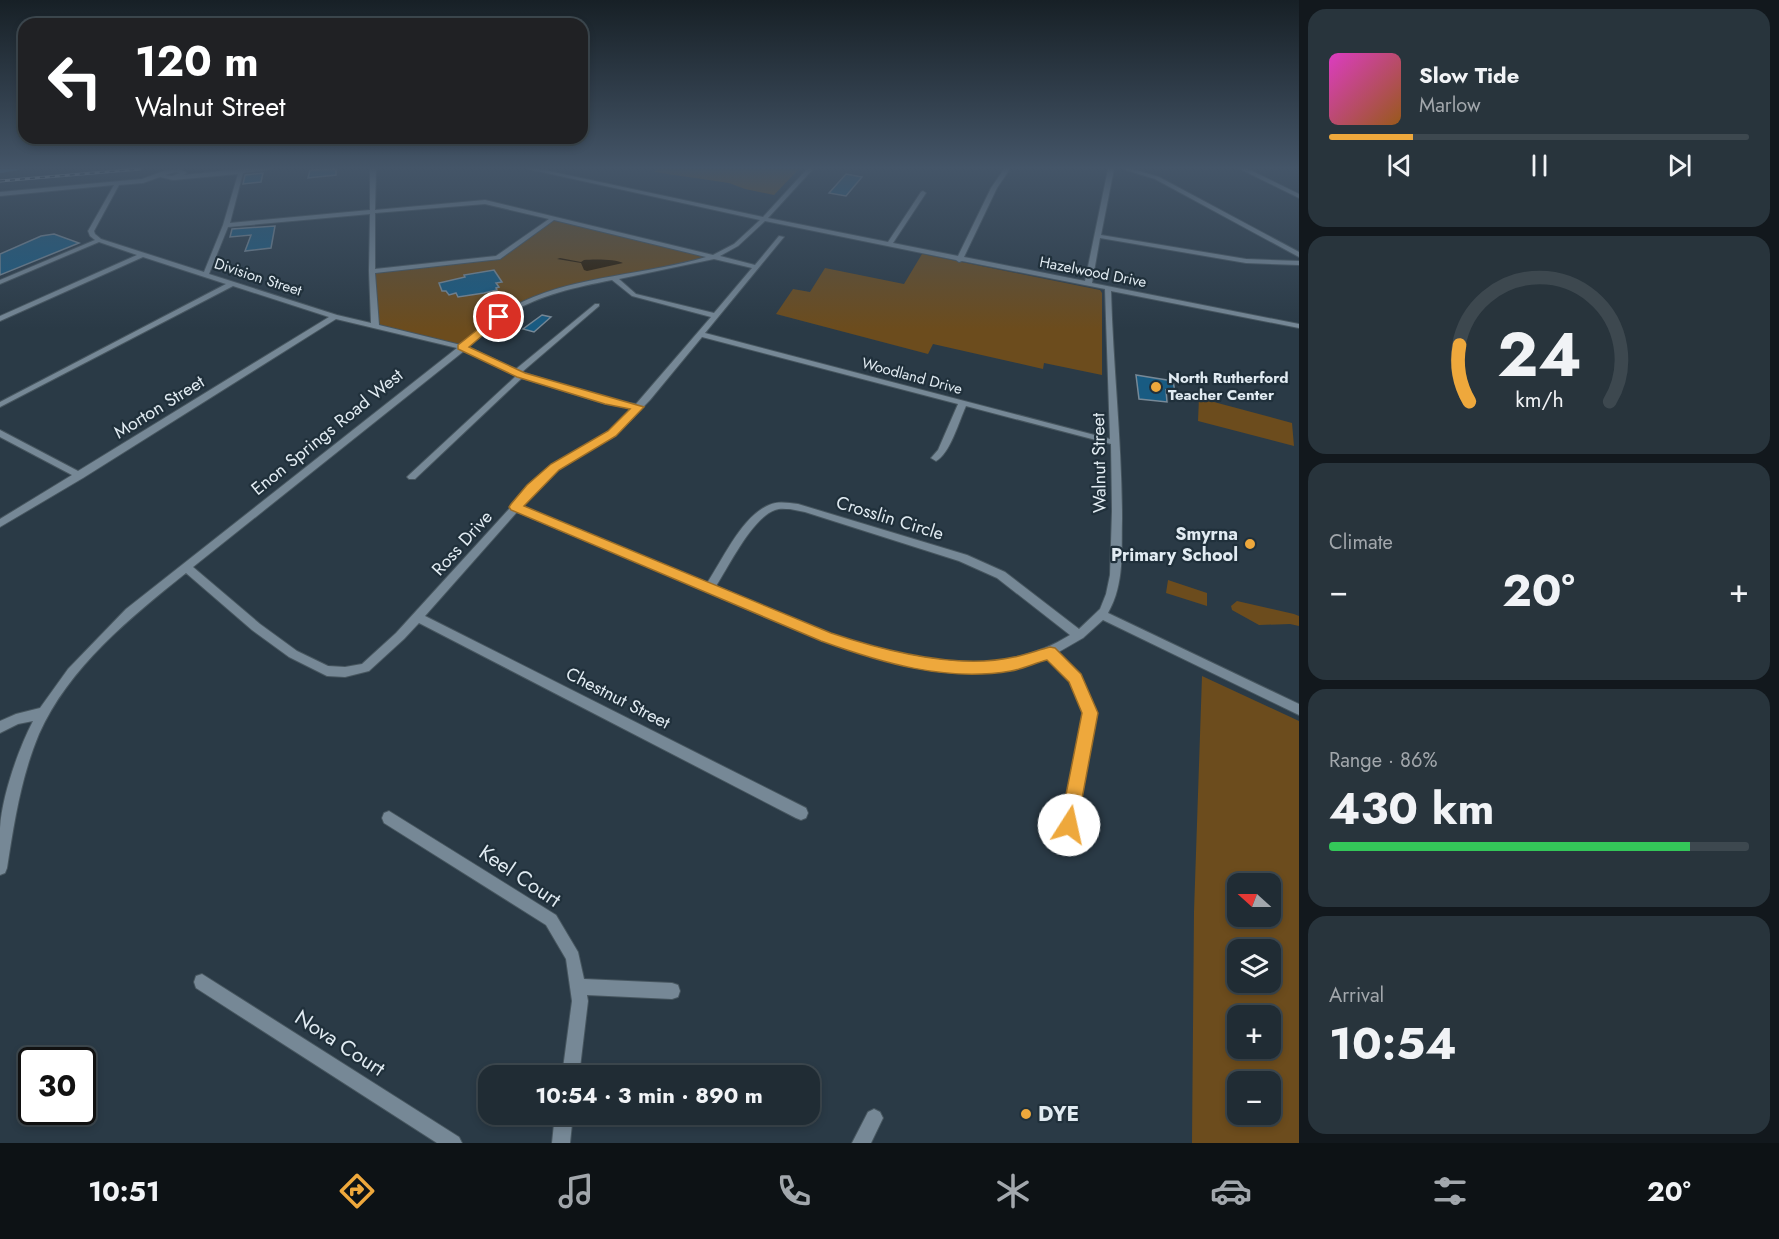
<!DOCTYPE html>
<html lang="en">
<head>
<meta charset="utf-8">
<style>
	body { margin:0; font-family:Jost,sans-serif; background:#28343c; color:#f1f3f6; height:100vh; display:flex; flex-direction:column; font-size:22px; white-space:nowrap }
	* { box-sizing:border-box; margin:0 }
	p { font-size:20px; color:#a2a7ac }
	.icon { flex:none; width:33px; height:33px; fill:none; stroke:currentColor; stroke-width:2; stroke-linecap:round; stroke-linejoin:round }
	.map { position:relative; flex:1; overflow:hidden }
	.panel { display:flex; flex-direction:column; gap:9px; padding:9px; background:#12181d; width:480px }
	.panel>* { flex:none }
	.guide { position:absolute; left:18px; top:18px; width:570px; height:126px; border-radius:18px; box-shadow:0 3px 9px #0003,0 0 0 2px #3d484f; background:#202124; color:#fff; overflow:hidden }
	.needle { width:39px; rotate:291deg }
	.buttons { position:absolute; left:1227px; top:873px; display:grid; gap:12px }
	.buttons a { display:grid; place-items:center; width:54px; height:54px; border-radius:12px; background:#202c34; box-shadow:0 3px 9px #0003,0 0 0 2px #3d484f; font-size:30px }
	.speed { position:absolute; left:18px; top:1047px; display:flex; gap:12px; font-size:30px; font-weight:700; text-align:center }
	.speed>* { display:grid; place-content:center; width:78px; height:78px; border-radius:50%; background:#202c34; box-shadow:0 3px 9px #0003,0 0 0 2px #3d484f; line-height:1 }
	.speed .limit { border:3px solid #111; border-radius:9px; background:#fff; color:#111 }
	.pin { position:absolute; display:grid; place-items:center; width:51px; height:51px; color:#fff; margin:-26px; border:3px solid #fff; border-radius:50%; box-shadow:0 2px 6px #0007 }
	.me { position:absolute; width:66px; margin:-33px; rotate:10deg; stroke-linejoin:round; filter:drop-shadow(0 0 4px #0008) }
	.turn { display:flex; align-items:center; gap:21px; height:126px; padding:0 18px; font-size:27px }
	.turn .icon { width:78px; height:78px; stroke-width:2.5 }
	.turn b { display:block; font-size:42px; line-height:51px }
	.big { font-size:45px; font-weight:700; line-height:1.1 }
	.panel .card { flex:1; display:flex; flex-direction:column; justify-content:center; gap:9px; min-width:0; padding:0 21px; border-radius:18px; background:#28343c }
	.panel .dial { align-items:center; gap:0 }
	.dial svg { height:156px; overflow:visible; fill:none; stroke:#3d484f; stroke-width:7; stroke-linecap:round; text-anchor:middle }
	.dial text { fill:#f1f3f6; stroke:none }
	.song { display:flex; align-items:center; gap:18px }
	.cover { width:72px; height:72px; border-radius:9px; background:linear-gradient(135deg,hsl(310 70% 55%),hsl(30 70% 35%)) }
	.played { height:6px; border-radius:3px; background:linear-gradient(90deg,#eea83c 20%,#3d484f 20%) }
	.keys { display:flex; justify-content:space-around; direction:ltr }
	.heat { display:flex; justify-content:space-between; align-items:center; font-size:33px; direction:ltr }
	.charge { height:9px; border-radius:4px; background:linear-gradient(90deg,#34c759 86%,#3d484f 0) }
	.trip { position:absolute; left:478px; top:1065px; width:342px; height:60px; border-radius:18px; background:#202c34; box-shadow:0 3px 9px #0003,0 0 0 2px #3d484f; font-weight:700; line-height:60px; text-align:center }
	.dock { display:flex; height:96px; justify-content:space-around; align-items:center; background:#0d1215; color:#a2a7ac }
	.dock .icon { width:42px; height:42px }
	.dock .current { color:#eea83c }
	.dock b { font-size:27px; color:#f1f3f6 }
	main { display:flex; flex:1; min-height:0 }
	.map>svg:first-child { display:block }
	.green { fill:#6c4c1d; fill-rule:evenodd }
	.water { fill:#2d1a00 }
	.building { fill:#185b82; stroke:#778997; stroke-width:1.5 }
	.lines { fill:none; stroke-linecap:round; stroke-linejoin:round }
	.minor-casing { stroke:#47565f; stroke-width:2 }
	.major-casing { stroke:#47565f; stroke-width:1 }
	.minor { fill:#768896; fill-rule:evenodd }
	.major { fill:#4a8ab2; fill-rule:evenodd }
	.rail-casing { stroke:#bdc8d0; stroke-width:3 }
	.rail { stroke:#20303b; stroke-width:1.5; stroke-dasharray:5; stroke-linecap:butt }
	.route { fill:#eea83c; stroke:#9b6d27; stroke-width:1.5 }
	.poi-dot { fill:#eea83c; stroke:#20303b; stroke-width:2 }
	.labels { text-anchor:middle; dominant-baseline:central; stroke-width:4.5; stroke-linejoin:round; paint-order:stroke }
	.far-street-label { font-size:15px; fill:#e1ebf2; stroke:#20303b }
	.far-poi-label { font-size:15px; font-weight:bold; fill:#e1ebf2; stroke:#20303b; text-anchor:start }
	.street-label { font-size:18px; fill:#e1ebf2; stroke:#20303b }
	.poi-label { font-size:18px; font-weight:bold; fill:#e1ebf2; stroke:#20303b; text-anchor:end }
	.near-street-label { font-size:21px; fill:#e1ebf2; stroke:#20303b }
	.near-poi-label { font-size:21px; font-weight:bold; fill:#e1ebf2; stroke:#20303b; text-anchor:start }
</style>
</head>
<body>
<main>
<div class="map">
<svg width="1299" height="1143" viewBox="0 0 1299 1143">
	<rect width="100%" height="100%" fill="#2a3a46"/>
	<path class="green" d="M658,169h141l-25,26 -29,-6 -16,-6 -75,-11z
		M554,218l162,38 -160,35 -33,12 -61,44 -87,-21 -3,-55 121,-12z
		M922,254l178,36 2,3v82l-58,-12 -1,6 -110,-25 -5,10 -152,-40 17,-25 17,3 15,-24 79,16z
		M1199,398l93,25 2,23 -96,-25z
		M1168,580l39,13v13l-41,-13z
		M1237,601l57,13 5,2v10l-9,-2 -31,1 -27,-15 -1,-4z
		M1202,676l97,45v422h-107l2,-231zM1238,884h32v32h-32zM1238,950h32v32h-32zM1238,1016h32v32h-32zM1238,1082h32v32h-32z"/>
	<path class="water" d="M560,258l21,4 3,-2c9,-1 33,-1 39,3l-36,8 -3,-1 -3,-7 -24,-4z"/>
	<path class="building" d="M336,169v6l-28,3 2,-8z
		M263,173l-2,9 -18,2 2,-9z
		M846,174l16,3 -16,19 -17,-3z
		M275,226l-4,22 -26,3 6,-16 -21,2 2,-8z
		M54,234l25,9 -79,32v-21l41,-18z
		M494,270l8,12 -6,1 3,4 -3,1 1,2 -13,3 -26,4 -2,-4 -7,2 -3,-4h-4l-3,-8 26,-6 -1,-2z
		M542,315l9,2 -17,15 -11,-3z
		M1136,375l37,6 2,11 -9,-2 1,12 -28,-3z"/>
	<g class="lines">
		<g class="minor-casing">
			<path id="minor" d="M180,169l7,4 -4,2 58,-6h32l-30,4 -13,50 140,-13v-41h6l-1,41 110,-10 228,55 21,-11 26,-24 -232,-51h11l224,48 44,-48h6l-45,49 120,24 33,-50 2,-1 3,2 -33,50 65,13 33,-68 13,-19h6l-13,19 -33,69 121,24 23,-112h6l-13,66 145,24 53,2v4l-53,-2 -146,-25 -8,45 207,41v4l-188,-37c2,76 11,152 11,228 -1,32 3,64 -14,94l191,91v11l-196,-95 -20,18 -26,15 23,22 16,38 -20,111 -2,5 -5,2 -5,-2 -2,-5 22,-111 -13,-31 -24,-25c-101,48 -247,-26 -340,-65 -63,-27 -127,-54 -190,-80l-92,104 381,192 2,5 -2,5 -5,2 -5,-2 -377,-195 -15,16 -35,32 -24,6 -18,-1 -38,-19 -37,-27 -66,-57c-56,45 -117,94 -147,161 -18,43 -25,89 -32,134l-2,5 -5,2c0,-15 0,-31 0,-47 2,-32 18,-78 33,-107l-15,3 -18,9v-12l16,-7 24,-6 28,-39 58,-60 331,-261 -121,-29 -253,159 -83,49v-8l72,-44 -72,-38v-7l78,41 251,-154 -96,-31 -233,121v-5l226,-118 -83,-27 -143,64v-5l137,-61 -38,-13 -99,42v-4l95,-40 -5,-4 -2,-5 26,-46 -114,11v-4l142,-13 22,-8zM176,172l4,1 -8,3 -7,-1zM238,174l-15,51 -19,47 -103,-33 -6,-5 -1,-3 25,-46 24,-2 17,-6 13,3zM485,204l64,15 -53,37 -121,13v-56zM370,214l-1,57 2,52 -34,-8 -128,-41 19,-47zM554,220l152,37c-60,18 -126,18 -184,45 -23,10 -41,27 -61,43l-82,-20 -4,-52 125,-14zM765,221l191,39 3,2 3,-1 143,28 5,150 -405,-106 79,-96 -5,-1 -24,29 -35,-9 18,-10zM714,259l38,9 -38,45 -78,-19 -17,-15zM612,280l20,16 79,21 -75,87 -26,-4 -88,-28 77,-66v-2h-4l-79,65 -48,-22c13,-11 27,-23 41,-33 30,-19 68,-27 103,-34zM702,337l256,67 -20,46 -7,8 5,3c14,-7 23,-40 30,-55l145,38 1,67 -2,64 -4,19 -6,15 -21,20 -74,-57 -38,-17 -169,-51c-10,-1 -20,-3 -29,1 -27,11 -46,54 -62,78l-185,-77 24,-27 12,-10 57,-33 35,-36zM464,351l52,25 -107,99 -2,2 2,2h6l107,-101 84,26 26,4 -23,24 -57,33 -12,10 -144,158 -34,31 -17,3 -17,-1 -31,-15 -37,-27 -67,-57zM790,509l15,3 154,49 38,17 73,57c-110,68 -249,-5 -354,-49 13,-20 36,-68 59,-76 5,-2 10,-1 15,-1z
				M1123,169h9l27,8 140,75v5l-144,-78z
				M1240,169h8l51,25v4z
				M389,811l167,104 22,37 6,27 88,4 6,2 2,6 -2,6 -6,2 -85,-4 1,6 -9,75h-17l10,-75 -6,-42 -20,-34 -162,-102 -2,-5 2,-5z
				M202,974l257,163 3,6h-25l-241,-155 -2,-6 2,-6z
				M874,1109l6,3 3,6 -12,25h-19l16,-31z
				M555,1114h18l-3,29h-18z"/>
		</g>
		<g class="major-casing">
			<path id="major" d="M0,169h23l-23,4z"/>
		</g>
		<use href="#minor" class="minor"/>
		<use href="#major" class="major"/>
		<g class="rail-casing">
			<path id="rail" d="M0,181l140,-12"/>
		</g>
		<use href="#rail" class="rail"/>
	</g>
	<linearGradient id="sky" x2="0" y2="1"><stop stop-color="#172026"/><stop offset="0.51" stop-color="#445568"/><stop offset="1" stop-color="#445568" stop-opacity="0"/></linearGradient>
	<rect width="1299" height="329" fill="url(#sky)"/>
	<path class="route" d="M496,315l8,2 -35,30 56,26 119,34 -28,29 -57,34 -35,36 307,127c54,18 126,37 183,24 12,-2 24,-7 36,-10l5,1 26,26 17,39 -22,118 -7,2 -6,-2 -3,-6 22,-112 -13,-31 -22,-22c-12,3 -24,9 -36,11 -65,11 -129,-8 -190,-30l-310,-131 -2,-3 2,-3 16,-19 24,-21 57,-33 22,-22 -25,-5 -88,-27 -59,-28v-4z"/>
	<g class="poi-dot">
		<circle cx="1156" cy="387" r="6"/>
		<circle cx="1250" cy="544" r="6"/>
		<circle cx="1026" cy="1114" r="6"/>
	</g>
	<g class="labels">
		<g class="far-street-label">
			<text transform="translate(1093 272) rotate(11)">Hazelwood Drive</text>
			<text transform="translate(258 277) rotate(18)">Division Street</text>
			<text transform="translate(912 376) rotate(15)">Woodland Drive</text>
		</g>
		<g class="far-poi-label">
			<text x="1168" y="378">North Rutherford<tspan x="1168" dy="17">Teacher Center</tspan></text>
		</g>
		<g class="street-label">
			<text transform="translate(159 407) rotate(-32)">Morton Street</text>
			<text transform="translate(327 432) rotate(-39)">Enon Springs Road West</text>
			<text transform="translate(1099 463) rotate(-91)">Walnut Street</text>
			<text transform="translate(890 518) rotate(17)">Crosslin Circle</text>
			<text transform="translate(462 543) rotate(-48)">Ross Drive</text>
			<text transform="translate(618 698) rotate(27)">Chestnut Street</text>
		</g>
		<g class="poi-label">
			<text x="1238" y="534">Smyrna<tspan x="1238" dy="21">Primary School</tspan></text>
		</g>
		<g class="near-street-label">
			<text transform="translate(520 876) rotate(34)">Keel Court</text>
			<text transform="translate(340 1043) rotate(33)">Nova Court</text>
		</g>
		<g class="near-poi-label">
			<text x="1038" y="1114">DYE</text>
		</g>
	</g>
</svg>
<div class="buttons">
<a><svg class="needle" viewBox="-14 -14 28 28"><path d="M0-13l5 13h-10z" fill="#e53935"/><path d="M0 13l5-13h-10z" fill="#a2a7ac"/></svg></a>
<a><svg class="icon" aria-label="layers" viewBox="0 0 24 24"><path d="M12 4l9 5-9 5-9-5zM3 14l9 5 9-5"/></svg></a>
<a>+</a>
<a>−</a>
</div>
<div class="speed"><div class="limit">30</div></div>
<div class="pin" style="left:499px;top:317px;background:#d93025"><svg class="icon" aria-label="arrive" viewBox="0 0 24 24"><path d="M6 21V4h12l-3 4 3 4H6"/></svg></div>
<svg class="me" style="left:1069px;top:825px" viewBox="-20 -20 40 40"><circle r="19" fill="#fff"/><path d="M0-13L10 11 0 6-10 11z" fill="#eea83c"/></svg>
<div class="trip">10:54 · 3 min · 890 m</div>
<div class="guide">
<div class="turn"><svg class="icon" aria-label="left" viewBox="0 0 24 24"><path d="M17 20v-9H6M10 6l-5 5 5 5"/></svg><div><b>120 m</b>Walnut Street</div></div>
</div>
</div>
<section class="panel">
<div class="card">
<div class="song"><i class="cover"></i><div><b>Slow Tide</b><p>Marlow</p></div></div>
<div class="played"></div>
<div class="keys"><svg class="icon" aria-label="previous" viewBox="0 0 24 24"><path d="M18 5L8 12l10 7zM5 5v14"/></svg><svg class="icon" aria-label="pause" viewBox="0 0 24 24"><path d="M8 5v14M16 5v14"/></svg><svg class="icon" aria-label="next" viewBox="0 0 24 24"><path d="M6 5l10 7-10 7zM19 5v14"/></svg></div>
</div>
<div class="card dial"><svg viewBox="0 0 100 80">
<path d="M14 69A42 42 0 1 1 86 69"/>
<path d="M14 69A42 42 0 0 1 9 40" stroke="#eea83c"/>
<text x="50" y="56" font-size="32" font-weight="700">24</text>
<text x="50" y="72" font-size="11">km/h</text>
</svg></div>
<div class="card"><p>Climate</p>
<div class="heat"><a>−</a><b class="big">20°</b><a>+</a></div>
</div>
<div class="card"><p>Range · 86%</p><b class="big">430 km</b><div class="charge"></div></div>
<div class="card"><p>Arrival</p><b class="big">10:54</b></div>
</section>
</main>
<nav class="dock">
<b>10:51</b>
<svg class="icon current" aria-label="directions" viewBox="0 0 24 24"><path d="M12 3l9 9-9 9-9-9zM9 14v-3h6M13 9l2 2-2 2"/></svg>
<svg class="icon" aria-label="music" viewBox="0 0 24 24"><path d="M9 18V5l10-2v13"/><circle cx="6" cy="18" r="3"/><circle cx="16" cy="16" r="3"/></svg>
<svg class="icon" aria-label="phone" viewBox="0 0 24 24"><path d="M5 4h4l2 5-3 2q2 4 5 5l2-3 5 2v4C11 20 4 13 5 4z"/></svg>
<svg class="icon" aria-label="climate" viewBox="0 0 24 24"><path d="M12 3v18M4 7l16 10M4 17L20 7"/></svg>
<svg class="icon" aria-label="car" viewBox="0 0 24 24"><path d="M5 17H2v-5l4-1 3-4h7l3 4 3 1v5h-3M9 17h6M6 11h13"/><circle cx="7" cy="17" r="2"/><circle cx="17" cy="17" r="2"/></svg>
<svg class="icon" aria-label="filters" viewBox="0 0 24 24"><path d="M4 7h16M4 17h16"/><circle cx="9" cy="7" r="2"/><circle cx="15" cy="17" r="2"/></svg>
<b>20°</b>
</nav>
</body>
</html>
